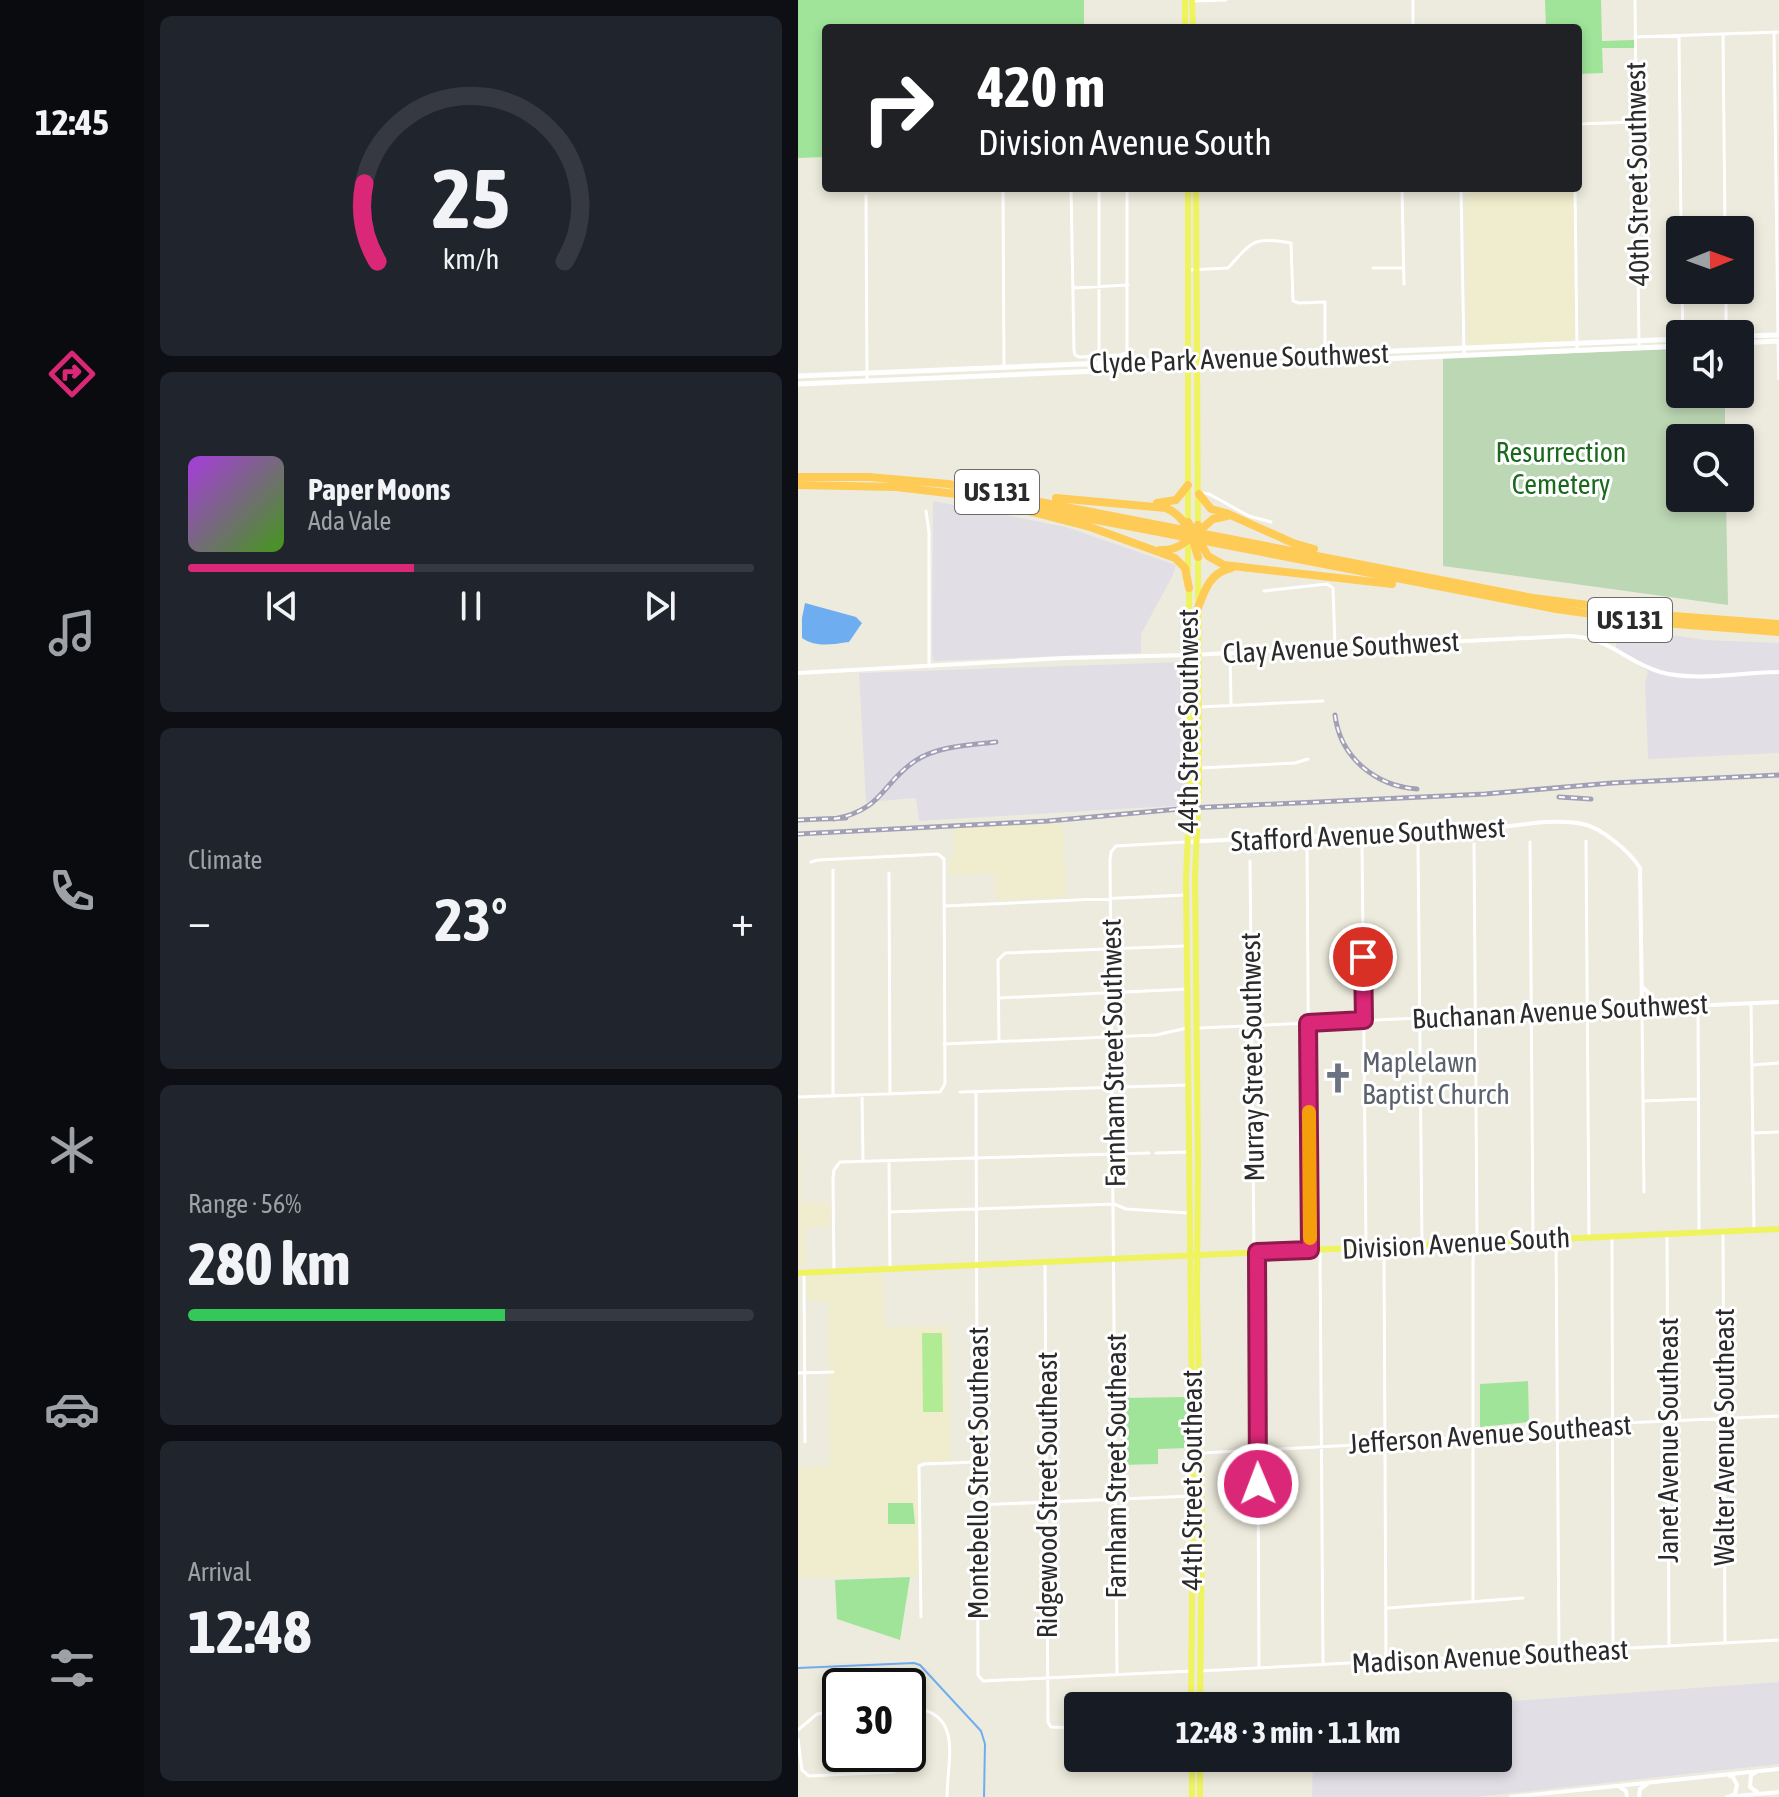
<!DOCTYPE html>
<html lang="en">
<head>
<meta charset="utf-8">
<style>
	body { margin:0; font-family:"Asap Condensed",sans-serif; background:#20242c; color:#f1f3f6; height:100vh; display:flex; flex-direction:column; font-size:30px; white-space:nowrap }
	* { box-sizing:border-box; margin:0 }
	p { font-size:26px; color:#9ea1a6 }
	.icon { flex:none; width:44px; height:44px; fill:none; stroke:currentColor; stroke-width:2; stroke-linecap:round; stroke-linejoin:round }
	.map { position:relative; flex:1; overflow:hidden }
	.panel { display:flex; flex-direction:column; gap:16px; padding:16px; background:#0d0f14; width:654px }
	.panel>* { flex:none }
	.top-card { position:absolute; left:24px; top:24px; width:760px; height:168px; border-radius:8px; box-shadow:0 4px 12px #0003; background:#202124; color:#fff; overflow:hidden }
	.needle { width:52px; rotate:89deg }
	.fabs { position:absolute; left:868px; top:216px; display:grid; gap:16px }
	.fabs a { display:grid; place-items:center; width:88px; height:88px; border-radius:8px; background:#171b24; box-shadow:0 4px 12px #0003; font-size:40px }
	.speed { position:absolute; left:24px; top:1668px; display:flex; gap:16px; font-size:40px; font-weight:700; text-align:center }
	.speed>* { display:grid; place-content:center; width:104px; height:104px; border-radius:50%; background:#171b24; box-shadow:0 4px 12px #0003; line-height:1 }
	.speed .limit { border:4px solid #111; border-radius:12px; background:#fff; color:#111 }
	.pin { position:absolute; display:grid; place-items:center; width:68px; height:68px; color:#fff; margin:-34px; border:4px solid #fff; border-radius:50%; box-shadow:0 2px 8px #0007 }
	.me { position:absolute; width:88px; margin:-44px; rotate:359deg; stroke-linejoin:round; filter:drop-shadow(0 0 6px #0008) }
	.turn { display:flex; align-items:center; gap:28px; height:168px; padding:0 24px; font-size:36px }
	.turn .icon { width:104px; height:104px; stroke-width:2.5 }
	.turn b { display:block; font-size:56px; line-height:68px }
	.big { font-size:60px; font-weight:700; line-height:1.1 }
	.panel .widget { flex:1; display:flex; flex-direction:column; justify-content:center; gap:12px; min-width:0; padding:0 28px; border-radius:12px; background:#20242c }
	.panel .dial { align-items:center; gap:0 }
	.dial svg { height:208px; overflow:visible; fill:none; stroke:#363941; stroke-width:7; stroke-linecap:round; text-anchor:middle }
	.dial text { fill:#f1f3f6; stroke:none }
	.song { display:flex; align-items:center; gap:24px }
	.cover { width:96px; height:96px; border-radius:12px; background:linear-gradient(135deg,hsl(280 70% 55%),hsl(100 70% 35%)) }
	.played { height:8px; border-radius:4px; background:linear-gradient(90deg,#db2777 40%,#363941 40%) }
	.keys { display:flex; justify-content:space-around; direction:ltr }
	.heat { display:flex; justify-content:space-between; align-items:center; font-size:44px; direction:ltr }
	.charge { height:12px; border-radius:6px; background:linear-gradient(90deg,#34c759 56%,#363941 0) }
	.trip { position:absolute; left:266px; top:1692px; width:448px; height:80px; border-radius:8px; background:#171b24; box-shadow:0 4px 12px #0003; font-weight:700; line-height:80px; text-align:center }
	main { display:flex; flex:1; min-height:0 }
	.tabs { display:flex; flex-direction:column; width:144px; justify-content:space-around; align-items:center; background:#090b0e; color:#9ea1a6 }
	.tabs .icon { width:56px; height:56px }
	.tabs .current { color:#db2777 }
	.tabs b { font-size:36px; color:#f1f3f6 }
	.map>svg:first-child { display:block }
	.industrial { fill:#e2dee6 }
	.education { fill:#efedcd }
	.green { fill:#9fe499 }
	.cemetery { fill:#bcd7b4 }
	.pitch { fill:#b1ec95 }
	.water { fill:#6fadf1 }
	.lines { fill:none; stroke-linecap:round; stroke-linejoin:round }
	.stream { stroke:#6fadf1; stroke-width:2 }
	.minor { stroke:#fff; stroke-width:3 }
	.tertiary { stroke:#fff; stroke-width:4 }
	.secondary { stroke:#fff; stroke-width:5 }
	.primary { stroke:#eff35d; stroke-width:6 }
	.motorway { stroke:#ffcb57; stroke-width:8 }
	.rail-casing { stroke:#a2a0b6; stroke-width:5 }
	.rail { stroke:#fff; stroke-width:2; stroke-dasharray:6; stroke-linecap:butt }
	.route-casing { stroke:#8e194d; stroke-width:20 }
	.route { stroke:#db2777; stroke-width:14 }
	.slow { stroke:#f59e0b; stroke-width:14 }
	.labels { text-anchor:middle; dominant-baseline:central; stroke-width:6; stroke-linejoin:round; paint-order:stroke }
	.shield { fill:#fff; stroke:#6b6b6b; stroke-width:2 }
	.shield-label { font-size:26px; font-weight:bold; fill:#2b2b2b }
	.street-label { font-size:28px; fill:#2b2b2b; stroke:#fff }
	.park-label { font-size:28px; fill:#196a1d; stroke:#fff }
	.worship-label { font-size:28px; fill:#5b616d; stroke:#fff; text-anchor:start }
</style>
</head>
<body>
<main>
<nav class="tabs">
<b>12:45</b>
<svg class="icon current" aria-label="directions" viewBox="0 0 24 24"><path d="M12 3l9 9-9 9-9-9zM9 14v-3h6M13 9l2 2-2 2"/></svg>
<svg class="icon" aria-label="music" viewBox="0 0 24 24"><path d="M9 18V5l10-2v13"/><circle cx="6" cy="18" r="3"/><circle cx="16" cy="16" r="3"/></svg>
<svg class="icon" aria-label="phone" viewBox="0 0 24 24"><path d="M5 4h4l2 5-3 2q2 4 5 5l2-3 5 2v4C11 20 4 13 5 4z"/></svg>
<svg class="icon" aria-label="climate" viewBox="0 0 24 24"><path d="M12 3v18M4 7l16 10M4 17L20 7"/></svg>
<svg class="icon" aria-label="car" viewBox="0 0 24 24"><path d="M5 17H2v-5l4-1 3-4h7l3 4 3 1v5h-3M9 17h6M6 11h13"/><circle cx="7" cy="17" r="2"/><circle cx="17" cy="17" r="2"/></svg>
<svg class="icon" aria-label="filters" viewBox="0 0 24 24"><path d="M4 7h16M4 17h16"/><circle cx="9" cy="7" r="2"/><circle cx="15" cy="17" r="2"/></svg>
</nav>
<section class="panel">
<div class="widget dial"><svg viewBox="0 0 100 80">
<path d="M14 69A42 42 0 1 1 86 69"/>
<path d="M14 69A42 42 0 0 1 9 39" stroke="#db2777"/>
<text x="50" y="56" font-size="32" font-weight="700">25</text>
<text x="50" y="72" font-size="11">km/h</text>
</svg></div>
<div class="widget">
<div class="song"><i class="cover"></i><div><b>Paper Moons</b><p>Ada Vale</p></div></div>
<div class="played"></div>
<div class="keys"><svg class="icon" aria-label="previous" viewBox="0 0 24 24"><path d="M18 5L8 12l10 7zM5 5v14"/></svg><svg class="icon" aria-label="pause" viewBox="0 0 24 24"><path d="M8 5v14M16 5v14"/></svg><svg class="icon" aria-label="next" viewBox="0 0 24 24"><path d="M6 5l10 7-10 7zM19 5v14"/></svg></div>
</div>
<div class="widget"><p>Climate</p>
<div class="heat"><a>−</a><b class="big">23°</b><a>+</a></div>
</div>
<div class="widget"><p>Range · 56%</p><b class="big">280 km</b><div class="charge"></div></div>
<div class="widget"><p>Arrival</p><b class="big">12:48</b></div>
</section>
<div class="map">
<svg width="981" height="1797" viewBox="0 0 981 1797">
	<rect width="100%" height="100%" fill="#edebdd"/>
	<path class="industrial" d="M135,501l133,26 110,38 -4,12 -31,57v19l-207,8 -2,-6z
		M819,627l88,13 74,3v110l-131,6 -3,-76 3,-12 -32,-20z
		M386,662l3,143 -268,16 -3,-23 -50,4 -7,-129z
		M981,1682v82l-304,33h-163l1,-39h185v-52h-55z"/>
	<path class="education" d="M772,188l3,3 2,146 -3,4 -104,5 -3,-150 4,-4z
		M265,823l3,74 -70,3 -2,-27 -45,2 -1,-17 7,-1 -2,-29z
		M4,1129l-2,6 2,68h29l-2,24 -24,1 1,37 -8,1v-136z
		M85,1274l1,53 65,-1 2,134 -34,2 2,114 -121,2v-111l32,-1 -2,-165h-21l-1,-18 4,-6z"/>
	<path class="green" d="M0,0h286v28h-258v129l-28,1z
		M747,0h56l1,41 32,-1 1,8h-33l1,25 -25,1v-46h-32z
		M730,1381l1,41 -49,5v-43z
		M391,1397l1,51 -32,1v15l-36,1 -2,-67z
		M90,1503h25l2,21h-27z
		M112,1577l-10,63 -63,-21 -2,-39z"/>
	<path class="cemetery" d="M882,349v45h45v44h-45v60h46l2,107 -285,-39v-208z"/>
	<path class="pitch" d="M124,1333h20l1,79h-20z"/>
	<path class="water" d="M7,603l51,14 6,6 -13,19c-16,2 -32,6 -47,-4v-20z"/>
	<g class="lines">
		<path class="stream" d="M0,1668l116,-5 6,2 61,66 4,13 -1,53"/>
		<path class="minor" d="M837,0l4,348
			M396,1l32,-1
			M615,28v-28
			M976,32l4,303
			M925,34l2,196
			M881,36l2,194
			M837,37l144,-5
			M780,124l58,-2
			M205,188l1,180
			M273,188l3,162 1,5 4,2 42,-2 6,-3v-164
			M604,188l2,96
			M663,188l3,167
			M777,188l2,162
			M663,191l65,-3
			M68,196l1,185
			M575,268h30
			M391,270l39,-2c24,-26 24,-32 63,-25l2,58 6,2 26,-1v59
			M275,288l55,-3
			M884,290l1,44
			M928,290v44
			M980,343l1,36
			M301,371v-183
			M404,493l7,1 40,22 22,6
			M128,511l3,21v133
			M466,591l63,-7 6,4 2,58
			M432,652l1,52
			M401,707l124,-6
			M403,768l94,-5 13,-4
			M788,841l3,396
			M564,842l4,405
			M732,842l3,398
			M620,843l4,402
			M509,848l3,402
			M452,861l4,392
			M35,870v226
			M91,873l1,221
			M146,906l242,-11
			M200,998l190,-9
			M953,1003l3,227
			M900,1005l1,227
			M401,1028l443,-20 2,184
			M201,1041l-1,-81 7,-7 180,-7
			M146,1044l212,-9 31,-7
			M954,1065l27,-2
			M162,1092l229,-7
			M178,1092l2,583 5,6 209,-10
			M64,1095l1,66
			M0,1097l142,-5 5,-8 -1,-225 -6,-5 -120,6 -7,2
			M845,1101l56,-2
			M955,1133l26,-1
			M358,1153l33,-1
			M91,1161l1,108
			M91,1212l225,-8 12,5 62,4
			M925,1231l2,412
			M869,1234l2,412
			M814,1237l1,411
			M758,1239l3,412
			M586,1247l2,414
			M522,1249l3,416
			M459,1252l2,416
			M247,1263l3,459 3,5 27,1
			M36,1272l-1,-94 1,-8 6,-8 309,-9
			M6,1273l1,169
			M0,1373l35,-1
			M403,1453l210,-11 146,-16 222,-10
			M179,1505l216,-9
			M675,1601v-342l4,-24 -3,-391
			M590,1608l135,-10
			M123,1617l-2,-151 5,-2 53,-2
			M402,1671l579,-31
			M319,1674l-7,-814 1,-8 5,-6 70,-4
			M110,1707c57,4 39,52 39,90
			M0,1730l19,-16 23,-4
			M0,1739l4,31 7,6 85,-4 5,-6v-12"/>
		<path class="tertiary" d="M0,673l267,-15 125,-3 378,-19c42,1 56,25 92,36 37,10 81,0 119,0
			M390,842c95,-6 191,-6 286,-12 35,-2 75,-13 109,-6 19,4 47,28 57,44l2,140 137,-6
			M846,988l15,18
			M957,1773l-4,2 -1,12 7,5
			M932,1776l3,1 4,8 -2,9 -5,2
			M822,1787l6,4 1,6
			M713,1797l268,-28
			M841,1797l1,-8 7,-5
			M929,1797l52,-5"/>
		<path class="secondary" d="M942,336l39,-1
			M942,343l39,-2
			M0,376l882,-37
			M0,384l882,-38"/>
		<path class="primary" d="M387,0v28
			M394,0l1,28
			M398,188l2,340
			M390,523v-335
			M390,538v33
			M400,556l1,231 -4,88 3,287 -1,134 5,227 -2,183
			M391,586l1,204 -4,88 7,618 -2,210
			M0,1273l981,-44
			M394,1758v39
			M402,1758v39"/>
		<path class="motorway" d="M0,477h71l79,7 585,114 141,18 105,8
			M0,485l98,2 77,9 583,113 94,13 129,10
			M401,494l12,15 15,4 67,30 21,6
			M258,498l110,10c21,9 26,29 32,49
			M359,503l19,-3 12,-15
			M230,511l62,16 85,31 10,10 4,20
			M390,522l20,34 16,9 168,19
			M400,532l15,-13 14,-3
			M362,550c19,1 30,-10 38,-25
			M400,608c7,-19 12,-35 33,-40"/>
		<g class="rail-casing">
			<path id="rail" d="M537,715c5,42 40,71 82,74
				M761,797l32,2
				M36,819c49,-9 47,-35 81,-58 22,-15 55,-16 81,-19
				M0,820l48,-2
				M0,834l250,-13 142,-13 295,-14 127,-11 167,-8"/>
		</g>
		<use href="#rail" class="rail"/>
	</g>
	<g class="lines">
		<g class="route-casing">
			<path id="route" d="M460,1484l-1,-232 53,-2 -2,-227 56,-3 -1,-63"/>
		</g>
		<use href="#route" class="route"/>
		<path class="slow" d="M511,1112l1,126"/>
	</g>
	<defs>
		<g id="church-bare" transform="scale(2.4)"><path d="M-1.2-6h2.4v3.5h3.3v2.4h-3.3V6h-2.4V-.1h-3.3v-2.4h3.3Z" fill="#6b7280" stroke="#fff" stroke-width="2.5" paint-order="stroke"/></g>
	</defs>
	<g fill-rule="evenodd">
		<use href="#church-bare" x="540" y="1078"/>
	</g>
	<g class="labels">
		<g class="shield">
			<rect x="157" y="470" width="84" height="44" rx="6"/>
			<rect x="790" y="598" width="84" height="44" rx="6"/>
		</g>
		<g class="shield-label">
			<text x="199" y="492">US 131</text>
			<text x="832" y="620">US 131</text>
		</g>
		<g class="street-label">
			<text transform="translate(839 174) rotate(-91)">40th Street Southwest</text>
			<text transform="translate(441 358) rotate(-2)">Clyde Park Avenue Southwest</text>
			<text transform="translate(543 647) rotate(-3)">Clay Avenue Southwest</text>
			<text transform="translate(390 721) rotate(-90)">44th Street Southwest</text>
			<text transform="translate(570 834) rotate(-3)">Stafford Avenue Southwest</text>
			<text transform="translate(762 1011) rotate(-3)">Buchanan Avenue Southwest</text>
			<text transform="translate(315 1053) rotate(-91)">Farnham Street Southwest</text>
			<text transform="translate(454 1057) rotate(-91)">Murray Street Southwest</text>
			<text transform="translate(658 1243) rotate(-3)">Division Avenue South</text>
			<text transform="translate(692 1434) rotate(-4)">Jefferson Avenue Southeast</text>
			<text transform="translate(926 1437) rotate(-90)">Walter Avenue Southeast</text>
			<text transform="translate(870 1440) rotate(-90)">Janet Avenue Southeast</text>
			<text transform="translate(318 1466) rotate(-90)">Farnham Street Southeast</text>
			<text transform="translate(180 1473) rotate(-90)">Montebello Street Southeast</text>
			<text transform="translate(394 1480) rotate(-90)">44th Street Southeast</text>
			<text transform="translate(249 1495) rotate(-90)">Ridgewood Street Southeast</text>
			<text transform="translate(692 1656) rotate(-3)">Madison Avenue Southeast</text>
		</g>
		<g class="park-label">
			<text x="763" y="452">Resurrection<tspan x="763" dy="32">Cemetery</tspan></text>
		</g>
		<g class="worship-label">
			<text x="564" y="1062">Maplelawn<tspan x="564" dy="32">Baptist Church</tspan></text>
		</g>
	</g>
</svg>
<div class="fabs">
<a><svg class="needle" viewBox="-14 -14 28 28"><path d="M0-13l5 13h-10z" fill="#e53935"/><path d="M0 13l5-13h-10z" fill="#9ea1a6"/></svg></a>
<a><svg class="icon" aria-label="sound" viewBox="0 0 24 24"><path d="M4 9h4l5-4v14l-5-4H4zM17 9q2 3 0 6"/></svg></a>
<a><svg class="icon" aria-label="search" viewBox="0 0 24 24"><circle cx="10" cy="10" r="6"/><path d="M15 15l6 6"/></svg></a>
</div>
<div class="speed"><div class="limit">30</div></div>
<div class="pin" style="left:565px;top:957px;background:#d93025"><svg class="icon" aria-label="arrive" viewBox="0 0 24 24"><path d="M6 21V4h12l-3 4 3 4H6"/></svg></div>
<svg class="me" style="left:460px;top:1484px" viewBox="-20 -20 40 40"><circle r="17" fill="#db2777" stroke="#fff" stroke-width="3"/><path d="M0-11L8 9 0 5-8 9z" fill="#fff"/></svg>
<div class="trip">12:48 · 3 min · 1.1 km</div>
<div class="top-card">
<div class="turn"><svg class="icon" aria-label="right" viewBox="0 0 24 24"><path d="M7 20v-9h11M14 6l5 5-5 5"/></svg><div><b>420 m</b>Division Avenue South</div></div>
</div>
</div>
</main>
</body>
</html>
